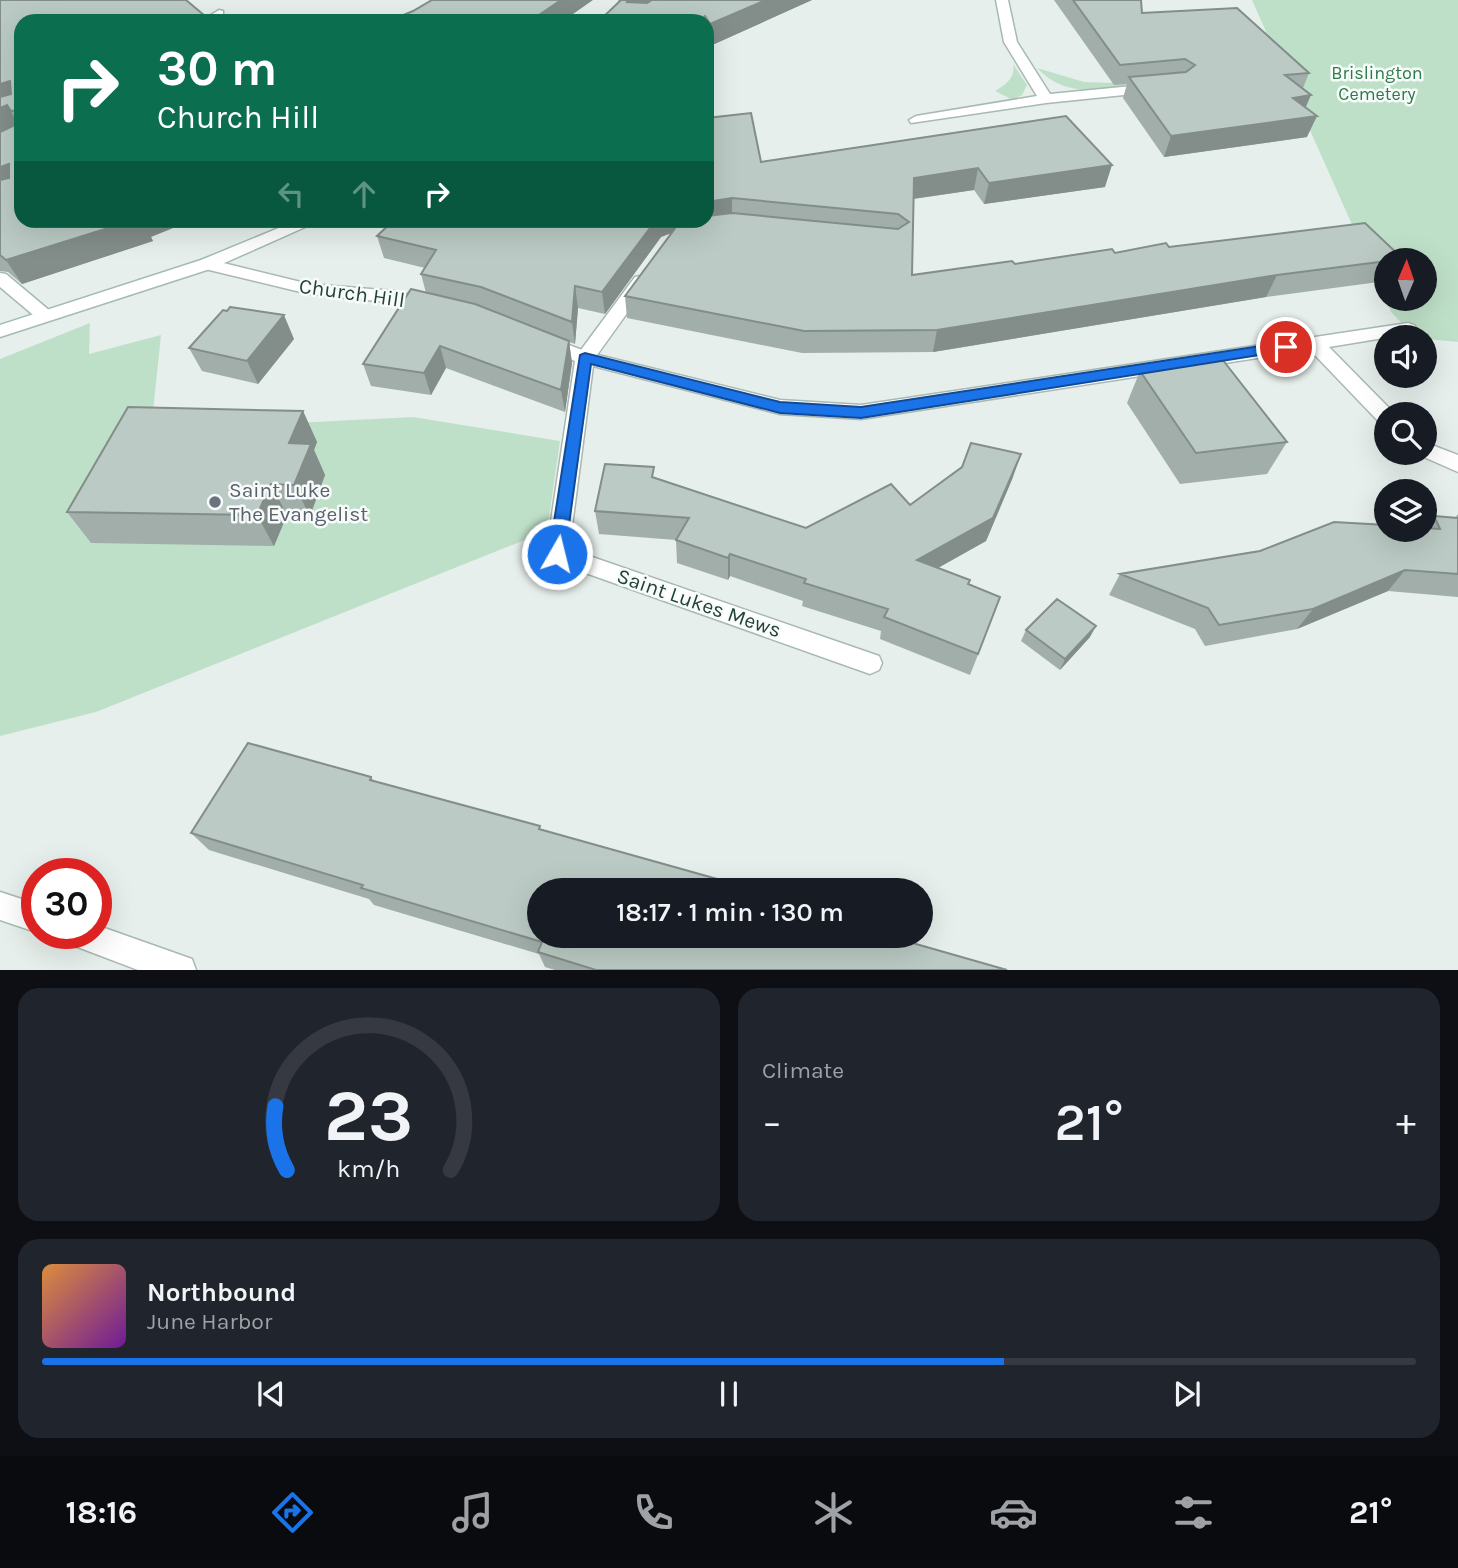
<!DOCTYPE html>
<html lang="en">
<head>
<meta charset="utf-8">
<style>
	body { margin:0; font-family:Karla,sans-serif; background:#20242c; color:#f1f3f6; height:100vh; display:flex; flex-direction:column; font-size:26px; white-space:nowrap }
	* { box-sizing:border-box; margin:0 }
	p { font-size:23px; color:#9ea1a6 }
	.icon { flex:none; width:38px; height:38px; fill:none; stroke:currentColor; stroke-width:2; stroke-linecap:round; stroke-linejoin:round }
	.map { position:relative; height:970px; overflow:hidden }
	.drawer { display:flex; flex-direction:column; gap:18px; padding:18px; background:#0d0f14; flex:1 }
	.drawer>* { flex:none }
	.hud { position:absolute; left:14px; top:14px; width:700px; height:214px; border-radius:21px; box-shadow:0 7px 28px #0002; background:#0b6e4f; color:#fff; overflow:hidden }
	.needle { width:46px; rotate:2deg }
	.tools { position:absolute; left:1374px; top:248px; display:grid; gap:14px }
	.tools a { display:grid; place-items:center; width:63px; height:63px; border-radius:50%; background:#171b24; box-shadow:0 7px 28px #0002; font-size:35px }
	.speed { position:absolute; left:21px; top:858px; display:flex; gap:14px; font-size:35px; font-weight:700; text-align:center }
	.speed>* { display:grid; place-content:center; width:91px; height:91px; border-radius:50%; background:#171b24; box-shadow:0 7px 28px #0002; line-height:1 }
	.speed .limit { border:10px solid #d22; background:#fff; color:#111 }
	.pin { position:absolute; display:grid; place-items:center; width:60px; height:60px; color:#fff; margin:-30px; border:4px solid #fff; border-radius:50%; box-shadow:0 2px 7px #0007 }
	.me { position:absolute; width:77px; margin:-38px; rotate:8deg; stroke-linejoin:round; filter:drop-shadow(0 0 5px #0008) }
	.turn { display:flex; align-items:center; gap:24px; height:147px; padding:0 28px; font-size:32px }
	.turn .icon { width:91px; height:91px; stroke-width:2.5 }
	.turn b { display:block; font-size:49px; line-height:60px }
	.lanes { display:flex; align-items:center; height:66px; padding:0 28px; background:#0003; justify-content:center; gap:35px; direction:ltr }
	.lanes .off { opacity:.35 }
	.big { font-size:52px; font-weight:600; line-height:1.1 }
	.drawer .tile { flex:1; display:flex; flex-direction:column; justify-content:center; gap:10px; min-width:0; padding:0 24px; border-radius:21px; background:#20242c }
	.drawer .dial { align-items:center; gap:0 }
	.dial svg { height:182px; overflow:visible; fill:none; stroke:#363941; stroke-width:7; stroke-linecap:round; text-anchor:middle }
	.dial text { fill:#f1f3f6; stroke:none }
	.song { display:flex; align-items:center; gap:21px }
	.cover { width:84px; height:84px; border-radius:10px; background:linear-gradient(135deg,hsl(30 70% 55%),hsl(280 70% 35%)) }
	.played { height:7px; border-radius:4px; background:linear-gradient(90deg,#1a73e8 70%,#363941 70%) }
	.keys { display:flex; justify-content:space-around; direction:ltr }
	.heat { display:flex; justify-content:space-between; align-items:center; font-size:38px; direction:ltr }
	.drawer .tiles { flex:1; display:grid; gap:18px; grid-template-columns:1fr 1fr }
	.tile:last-child { grid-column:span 2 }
	.trip { position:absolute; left:527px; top:878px; width:406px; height:70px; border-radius:35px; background:#171b24; box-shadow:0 7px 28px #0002; font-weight:600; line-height:70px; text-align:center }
	.menu { display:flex; height:112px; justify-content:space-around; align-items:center; background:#090b0e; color:#9ea1a6 }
	.menu .icon { width:49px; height:49px }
	.menu .current { color:#1a73e8 }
	.menu b { font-size:32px; color:#f1f3f6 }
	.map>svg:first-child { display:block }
	.green { fill:#bfe0c8; fill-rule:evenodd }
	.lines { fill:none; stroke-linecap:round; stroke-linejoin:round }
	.lane-casing { stroke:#a8b8b2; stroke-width:3 }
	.street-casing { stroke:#a8b8b2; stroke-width:3 }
	.secondary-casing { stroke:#a4bbb3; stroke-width:3 }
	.lane { fill:#fff; fill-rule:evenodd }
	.street { fill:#fff; fill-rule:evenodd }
	.secondary { fill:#fff; fill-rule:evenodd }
	.wall { fill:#a1aea9 }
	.shaded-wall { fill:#838d89 }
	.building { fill:#bbcac4; stroke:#838d89; stroke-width:2 }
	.route { fill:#1a73e8; stroke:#114b97; stroke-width:2 }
	.worship-dot { fill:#6b7280; stroke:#f7fbf9; stroke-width:2.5 }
	.labels { text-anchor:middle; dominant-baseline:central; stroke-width:5; stroke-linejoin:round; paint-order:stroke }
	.far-park-label { font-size:18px; fill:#2d7a4b; stroke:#f7fbf9 }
	.street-label { font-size:21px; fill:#24423a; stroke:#f7fbf9 }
	.worship-label { font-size:21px; fill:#5b616d; stroke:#f7fbf9; text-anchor:start }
</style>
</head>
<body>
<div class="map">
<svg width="1458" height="970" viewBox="0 0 1458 970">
	<rect width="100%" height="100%" fill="#e6efeb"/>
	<path class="green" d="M1252,0h206v342l-42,-4 -25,-26zM1386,261h38v38h-38z
		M1013,64l14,21 -5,10 -9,5 -18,-9c10,-6 21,-13 18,-27z
		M1037,68l47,14 59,2c-40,5 -75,16 -106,-16z
		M90,323l-1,31 72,-19 -10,95 262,-13 147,24 -13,90 -451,181 -96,24v-377z"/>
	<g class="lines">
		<g class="lane-casing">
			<path id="lane" d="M0,273l6,1 44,37 3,4 -3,4h-12l-38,-32z
				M641,276l9,5 -58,81h-14l-2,-4 2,-4 57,-77z"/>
		</g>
		<g class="street-casing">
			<path id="street" d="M996,0h12l9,42 33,52 103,-10 7,4 -7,4 -107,11 -135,20 -2,-3 7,-4 121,-20 -33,-54z
				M219,10l4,1v6l-7,4h-15z
				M207,259l102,25 86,7 43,11 3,4 -9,6 -37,-9 -86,-9 -108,-26 -2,-4 2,-4z
				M1408,323l6,2 3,4 -3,4 -85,14 64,65 2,3h-9v9l-7,-2 -69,-72 -449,69 -81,-5 -187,-48 -24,183 310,107 3,7 -3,7 -9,4 -321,-114 -3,-6 29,-193 -37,-15 -2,-4 2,-4 7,-2 45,17 190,47 81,5z
				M1424,442l34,13v17l-41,-18 7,-1z
				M0,892l37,12 2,29 -39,-13z
				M96,925l96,34 4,11h-58l-71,-27 -5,-10h34z"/>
		</g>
		<g class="secondary-casing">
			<path id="secondary" d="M298,220h23l-108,48 -213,69v-12l201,-65z"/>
		</g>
		<use href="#lane" class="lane"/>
		<use href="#street" class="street"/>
		<use href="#secondary" class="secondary"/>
	</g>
	<path class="wall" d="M0,0l21,21v199l130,17 2,4 -131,43 -14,-12 -8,-1z
		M618,0h194l-102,46 -3,-6v-19h-108l20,-19z
		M1054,0h87l1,13 167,60 -6,15 2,19 2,30 -143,20 -41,-59 4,-14 -13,1z
		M1066,116l39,71 -121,17 -10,-14 -60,9 -2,76 257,-28 234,12 -1,2h-16v20l-120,16 -333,55 -131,1 -175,-35 -2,-22 46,-63 -10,4 -56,77 -27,-6 -3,36 -6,-2 3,21 -7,49 -119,-44 -15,27 -60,-9 -8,-22 63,-71 -5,-19 4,-6 -41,-10 -7,-22 384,-74z
		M294,339l-36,45 -56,-13 -13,-23z
		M1140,371l147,71 -20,32 -87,10 -53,-81z
		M303,411l14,31 -3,8 11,25 -15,41 -23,-1 -13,31 -183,-3 -24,-31z
		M1013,477l-27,64 -48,27 30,17 24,34 -22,56 -90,-36 1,-8 -79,-25 1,-5 -73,-25 -2,4 -51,-17 -1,-23 -77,-6 -4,-23 60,-33 151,50 104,-23z
		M1458,514v83l-70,-6 -91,38 -92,17 -10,-17 -86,-34 11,-21 304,-44v-3l10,-11 21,2z
		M1026,630l64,7 -30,33 -39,-29z
		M371,777l3,4 167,48 368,113 98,28h-452l-10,-3 -6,-13 -165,-49 -5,-6 -160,-49 -18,-17z"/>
	<path class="shaded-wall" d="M561,0h32l-30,21h-33z
		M628,0h36l-34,19z
		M766,0h46l-102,46v-22z
		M10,81l11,19 -12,8 11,20 -20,5v-49z
		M1311,95l-9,21 -9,-18z
		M1317,116l-10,21 -143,20 7,-21z
		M9,164l12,20 -21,9v-26z
		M1112,165l-7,22 -121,17 5,-21z
		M978,168l-4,22 -63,9 3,-21z
		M732,198v21l-45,8 -26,10 -56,77 -3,-22 54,-72h51v-18z
		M134,220h59l-42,17 2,4 -131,43 -16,-24z
		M1277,275l-11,22 -333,55 4,-22z
		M575,286l3,22 -3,36 -3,-22z
		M284,315l10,24 -36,45 -11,-23z
		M569,341l3,22 -7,49 -4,-22z
		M440,346l6,22 -15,27 -7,-22z
		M303,411l14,31 -3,8 11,25 -15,41 -16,-31 -5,-42z
		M1021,454l-8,23 -27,64 -75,42 6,-23z
		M271,484l16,31 -13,31 -17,-31z
		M730,554v22l-2,4v-22z
		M1405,570l-17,21 -91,38 16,-20z
		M1096,626l-6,11 -30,33 5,-11z"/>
	<path class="building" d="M0,0h186l25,21h-190v89l-10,1 -4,-6 -7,3v-11l11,-3 -1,-13 -10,3z
		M432,0h129l-31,21h-141l24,-10z
		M621,0h7l-1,2 20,1 5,-3h114l-56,24 -5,-8 -6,5h-100z
		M1073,0h68l1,13 95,-5 72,65 -24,2 26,20 -18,3 24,18 -146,20 -42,-59 57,-5 9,-7 -10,-6 -65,6z
		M751,113l10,49 305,-46 46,49 -123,18 -11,-15 -64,10 -2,97 100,-14 3,3 97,-15 3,4 51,-10 3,4 196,-24 38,36 -126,16 -340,55 -133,1 -179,-35 51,-69 14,-7h17v-4l25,-3 166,16 11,-7 -11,-8 -166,-16 -25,4v-84z
		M21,122v98h113l-128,40 -6,-5v-75l9,-2v-14l-9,3v-35z
		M394,220h262l-54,72 -27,-6 -3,36 -91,-35 -60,-13 15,-24 -59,-14z
		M411,289l64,15 94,37 -8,49 -121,-44 -16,27 -61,-9z
		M230,307l54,8 -37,46 -58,-13 34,-38 4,1z
		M1222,359l65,83 -91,11 -56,-82z
		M128,407l175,4 -14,32 22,1 -17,41 -23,-1 -14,31 -190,-3z
		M971,443l50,11 -28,64 -76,42 53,20 -2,4 32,13 -22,57 -94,-37 4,-8 -84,-26 2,-4 -76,-25 -2,4 -52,-18 13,-22 -94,-7 10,-47 49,3 -2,10 154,51 85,-44 19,21 52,-38z
		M1434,516l24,2v56l-53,-4 -92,39 -94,16 -11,-17 -88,-34 140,-23 74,-29 52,3v5h38v-2l16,1z
		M1057,599l39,27 -31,33 -39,-29z
		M248,743l123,34 -1,3 170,46 -1,3 221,62h-221v45h371l-1,6 98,28h-411l-58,-18 4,-10 -181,-54 2,-3 -172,-52z
		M762,887l12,4h-13z"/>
	<path class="route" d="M1286,342l7,5 -2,3 -430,68 -81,-5 -189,-49 -26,190 -2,5h-12l-2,-5 31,-199 5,-2 195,49 81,5z"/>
	<circle class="worship-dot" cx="215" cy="502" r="7"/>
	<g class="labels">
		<g class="far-park-label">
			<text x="1377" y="73">Brislington<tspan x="1377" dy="21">Cemetery</tspan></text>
		</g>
		<g class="street-label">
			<text transform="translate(352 293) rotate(8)">Church Hill</text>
			<text transform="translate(699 603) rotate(19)">Saint Lukes Mews</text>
		</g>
		<g class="worship-label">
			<text x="229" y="490">Saint Luke<tspan x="229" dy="24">The Evangelist</tspan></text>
		</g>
	</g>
</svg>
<div class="tools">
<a><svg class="needle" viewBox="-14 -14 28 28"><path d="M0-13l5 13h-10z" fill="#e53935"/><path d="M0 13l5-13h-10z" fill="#9ea1a6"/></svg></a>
<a><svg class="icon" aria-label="sound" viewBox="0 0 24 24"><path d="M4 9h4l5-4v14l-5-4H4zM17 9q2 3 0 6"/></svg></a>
<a><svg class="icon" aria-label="search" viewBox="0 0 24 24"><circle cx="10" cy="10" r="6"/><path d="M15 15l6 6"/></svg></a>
<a><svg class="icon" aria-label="layers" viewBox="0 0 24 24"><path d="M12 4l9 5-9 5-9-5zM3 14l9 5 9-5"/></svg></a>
</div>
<div class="speed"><div class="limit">30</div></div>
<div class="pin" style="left:1286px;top:347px;background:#d93025"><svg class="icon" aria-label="arrive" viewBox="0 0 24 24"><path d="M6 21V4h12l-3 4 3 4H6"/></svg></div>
<svg class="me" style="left:557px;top:554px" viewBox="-20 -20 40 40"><circle r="17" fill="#1a73e8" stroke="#fff" stroke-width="3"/><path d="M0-11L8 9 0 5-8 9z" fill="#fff"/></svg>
<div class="trip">18:17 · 1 min · 130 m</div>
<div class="hud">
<div class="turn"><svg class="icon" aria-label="right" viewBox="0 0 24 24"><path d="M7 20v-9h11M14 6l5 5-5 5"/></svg><div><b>30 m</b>Church Hill</div></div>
<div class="lanes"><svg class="icon off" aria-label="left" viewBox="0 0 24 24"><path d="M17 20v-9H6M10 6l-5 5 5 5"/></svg><svg class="icon off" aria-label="ahead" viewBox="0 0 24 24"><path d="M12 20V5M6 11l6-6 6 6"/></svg><svg class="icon" aria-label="right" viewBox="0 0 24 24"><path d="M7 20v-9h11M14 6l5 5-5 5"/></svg></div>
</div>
</div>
<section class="drawer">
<div class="tiles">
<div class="tile dial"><svg viewBox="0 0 100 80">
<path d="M14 69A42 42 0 1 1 86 69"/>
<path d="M14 69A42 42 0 0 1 9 41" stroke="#1a73e8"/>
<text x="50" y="56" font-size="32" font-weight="700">23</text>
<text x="50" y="72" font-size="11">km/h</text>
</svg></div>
<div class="tile"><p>Climate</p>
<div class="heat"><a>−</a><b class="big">21°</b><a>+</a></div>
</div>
<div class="tile">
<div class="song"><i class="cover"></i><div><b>Northbound</b><p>June Harbor</p></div></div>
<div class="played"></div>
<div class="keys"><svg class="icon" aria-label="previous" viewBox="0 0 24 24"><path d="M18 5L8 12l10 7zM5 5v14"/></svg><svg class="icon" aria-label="pause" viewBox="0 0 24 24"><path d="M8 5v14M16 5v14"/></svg><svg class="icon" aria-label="next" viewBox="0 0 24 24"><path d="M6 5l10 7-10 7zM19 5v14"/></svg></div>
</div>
</div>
</section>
<nav class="menu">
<b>18:16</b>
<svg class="icon current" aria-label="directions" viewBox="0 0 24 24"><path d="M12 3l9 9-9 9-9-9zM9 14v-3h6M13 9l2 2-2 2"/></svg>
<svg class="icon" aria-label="music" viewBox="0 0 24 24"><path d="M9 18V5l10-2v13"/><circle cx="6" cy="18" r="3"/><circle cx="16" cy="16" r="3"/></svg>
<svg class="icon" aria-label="phone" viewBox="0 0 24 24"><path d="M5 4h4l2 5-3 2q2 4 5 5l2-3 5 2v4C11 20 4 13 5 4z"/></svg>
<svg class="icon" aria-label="climate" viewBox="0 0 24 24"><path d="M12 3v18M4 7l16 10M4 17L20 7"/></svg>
<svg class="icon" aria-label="car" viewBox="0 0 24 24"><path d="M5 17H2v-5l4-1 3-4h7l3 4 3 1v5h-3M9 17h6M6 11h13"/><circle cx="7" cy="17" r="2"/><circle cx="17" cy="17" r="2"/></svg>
<svg class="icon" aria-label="filters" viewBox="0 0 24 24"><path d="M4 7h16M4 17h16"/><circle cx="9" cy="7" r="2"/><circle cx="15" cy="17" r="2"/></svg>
<b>21°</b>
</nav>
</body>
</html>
